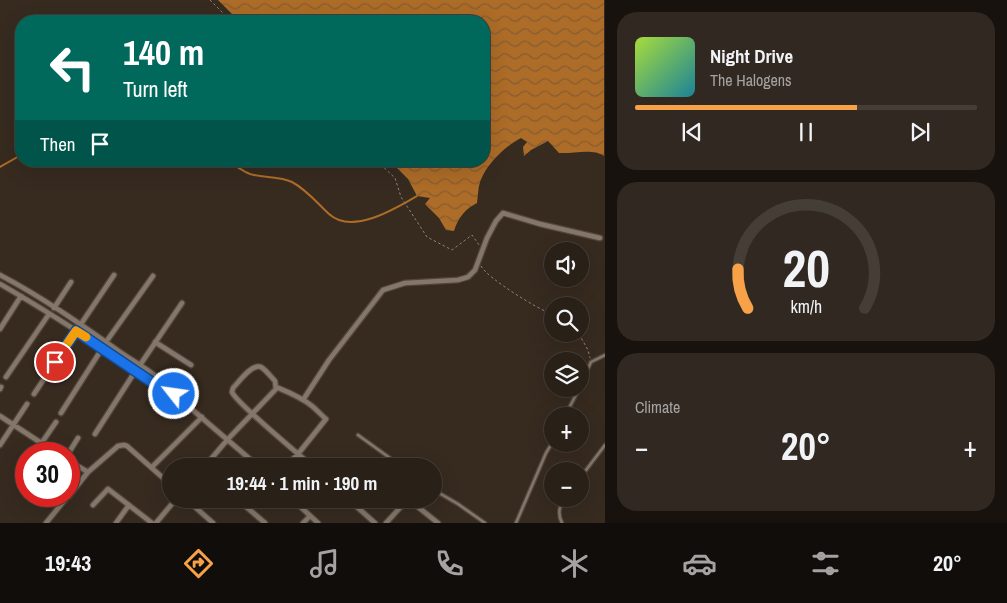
<!DOCTYPE html>
<html lang="en">
<head>
<meta charset="utf-8">
<style>
	body { margin:0; font-family:"Archivo Narrow",sans-serif; background:#312821; color:#f1f3f6; height:100vh; display:flex; flex-direction:column; font-size:19px; white-space:nowrap }
	* { box-sizing:border-box; margin:0 }
	p { font-size:16px; color:#a5a3a2 }
	.icon { flex:none; width:28px; height:28px; fill:none; stroke:currentColor; stroke-width:2; stroke-linecap:round; stroke-linejoin:round }
	.map { position:relative; flex:1; overflow:hidden }
	.sheet { display:flex; flex-direction:column; gap:12px; padding:12px; background:#17120d; width:402px }
	.sheet>* { flex:none }
	.top-card { position:absolute; left:15px; top:15px; width:475px; height:152px; border-radius:20px; box-shadow:0 5px 20px #0002,0 0 0 1px #453e37; background:#00695c; color:#fff; overflow:hidden }
	.tools { position:absolute; left:544px; top:242px; display:grid; gap:10px }
	.tools a { display:grid; place-items:center; width:45px; height:45px; border-radius:50%; background:#292018; box-shadow:0 5px 20px #0002,0 0 0 1px #453e37; font-size:25px }
	.speed { position:absolute; left:15px; top:442px; display:flex; gap:10px; font-size:25px; font-weight:700; text-align:center }
	.speed>* { display:grid; place-content:center; width:65px; height:65px; border-radius:50%; background:#292018; box-shadow:0 5px 20px #0002,0 0 0 1px #453e37; line-height:1 }
	.speed .limit { border:8px solid #d22; background:#fff; color:#111 }
	.pin { position:absolute; display:grid; place-items:center; width:42px; height:42px; color:#fff; margin:-21px; border:2px solid #fff; border-radius:50%; box-shadow:0 1px 5px #0007 }
	.me { position:absolute; width:55px; margin:-28px; rotate:300deg; stroke-linejoin:round; filter:drop-shadow(0 0 4px #0008) }
	.turn { display:flex; align-items:center; gap:18px; height:105px; padding:0 25px; font-size:22px }
	.turn .icon { width:65px; height:65px; stroke-width:2.5 }
	.turn b { display:block; font-size:35px; line-height:42px }
	.then { display:flex; align-items:center; height:48px; padding:0 25px; background:#0003; gap:10px; font-size:19px }
	.big { font-size:38px; font-weight:700; line-height:1.1 }
	.sheet .widget { flex:1; display:flex; flex-direction:column; justify-content:center; gap:8px; min-width:0; padding:0 18px; border-radius:20px; background:#312821 }
	.sheet .dial { align-items:center; gap:0 }
	.dial svg { height:130px; overflow:visible; fill:none; stroke:#453e37; stroke-width:7; stroke-linecap:round; text-anchor:middle }
	.dial text { fill:#f1f3f6; stroke:none }
	.song { display:flex; align-items:center; gap:15px }
	.cover { width:60px; height:60px; border-radius:8px; background:linear-gradient(135deg,hsl(80 70% 55%),hsl(190 70% 35%)) }
	.played { height:5px; border-radius:2px; background:linear-gradient(90deg,#f7a149 65%,#453e37 65%) }
	.keys { display:flex; justify-content:space-around; direction:ltr }
	.heat { display:flex; justify-content:space-between; align-items:center; font-size:28px; direction:ltr }
	.trip { position:absolute; left:162px; top:458px; width:280px; height:50px; border-radius:25px; background:#292018; box-shadow:0 5px 20px #0002,0 0 0 1px #453e37; font-weight:700; line-height:50px; text-align:center }
	.tabs { display:flex; height:80px; justify-content:space-around; align-items:center; background:#100d0a; color:#a5a3a2 }
	.tabs .icon { width:35px; height:35px }
	.tabs .selected { color:#f7a149 }
	.tabs b { font-size:22px; color:#f1f3f6 }
	main { display:flex; flex:1; min-height:0 }
	.map>svg:first-child { display:block }
	.water { fill:url(#water-waves) }
	.lines { fill:none; stroke-linecap:round; stroke-linejoin:round }
	.stream { stroke:#ad6c27; stroke-width:2 }
	.service-casing { stroke:#52473e; stroke-width:5 }
	.minor-casing { stroke:#52473e; stroke-width:7 }
	.path { stroke:#8f857b; stroke-width:1; stroke-dasharray:2.5 2.5; stroke-linecap:butt }
	.service { stroke:#85766a; stroke-width:2.5 }
	.minor { stroke:#85766a; stroke-width:4.5 }
	.route-casing { stroke:#114b97; stroke-width:12 }
	.route { stroke:#1a73e8; stroke-width:9 }
	.slow { stroke:#f59e0b; stroke-width:9 }
</style>
</head>
<body>
<main>
<div class="map">
<svg width="605" height="523" viewBox="0 0 605 523">
	<defs>
		<pattern id="water-waves" width="16" height="10" patternUnits="userSpaceOnUse" patternTransform="scale(1.25)"><rect width="16" height="10" fill="#ad6c27"/><path d="M0 5q4-4 8 0t8 0" fill="none" stroke="#855d33"/></pattern>
	</defs>
	<rect width="100%" height="100%" fill="#372b20"/>
	<path class="water" d="M218,0h386v156c-11,-8 -31,-2 -45,-3l-11,-12 -17,9 -7,6 -1,-9 4,-5 -6,-4c-16,8 -35,27 -41,44 -2,6 -2,14 -3,21 -12,6 -19,15 -23,28l-8,-1 -7,-12 -14,-14 5,-6 -13,-2 -9,-17 -18,-18h94v-140h-245z"/>
	<g class="lines">
		<path class="stream" d="M233,161l1,4c5,3 11,7 16,9 13,4 30,2 42,8 15,8 25,21 37,32 23,21 66,-5 88,-18
			M0,167l21,-12"/>
		<g class="service-casing">
			<path id="service" d="M580,386l11,-24 14,-7
				M565,416l14,-27
				M358,435l43,31
				M580,478l25,-33
				M434,490l24,14 27,19
				M516,523l30,-70 6,-10
				M562,523c-4,-8 -3,-17 2,-24"/>
		</g>
		<g class="minor-casing">
			<path id="minor" d="M0,275c42,22 82,50 120,77 19,13 40,24 54,42l84,72
				M0,284c40,23 79,48 118,74 18,12 35,26 55,36
				M54,308l17,-26
				M81,324l33,-49
				M0,329l21,-33
				M106,342l47,-66
				M155,342l36,23
				M140,365l42,-62
				M6,377l43,-63
				M276,387c12,5 25,10 36,19 5,4 9,9 14,13l-28,35 -12,12
				M0,389l1,-2
				M34,394l42,-63
				M303,400l26,-40 54,-70 22,-7 53,-3 10,-3 7,-7 12,-32 9,-17 7,-8 37,11 60,14
				M61,413l42,-66
				M0,416l58,38
				M95,434l41,-64
				M0,445l27,-41
				M34,454l22,-32
				M68,454l10,-16
				M69,461l19,11 30,-26 6,-1 3,1 44,39
				M205,466l23,-27 48,-50 -1,-8c-4,-4 -9,-11 -14,-14 -9,-4 -22,15 -28,21l-1,4c4,11 67,62 80,74
				M152,467l50,-50
				M24,469l2,-3
				M69,496l19,-24
				M186,499l27,24
				M237,499l28,24
				M292,499l26,24
				M348,499l27,24
				M93,505l15,-16 44,34
				M46,523l22,-27
				M116,523l13,-18
				M156,523l20,-24
				M303,523l7,-7
				M386,523l22,-24 30,24"/>
		</g>
		<path class="path" d="M210,0l21,21
			M377,161l18,17 6,19 26,40 25,13 20,-15 7,10
			M481,266c6,12 58,44 71,48
			M579,334l9,16 2,8"/>
		<use href="#service" class="service"/>
		<use href="#minor" class="minor"/>
	</g>
	<g class="lines">
		<g class="route-casing">
			<path id="route" d="M55,362l21,-31 86,58 12,5"/>
		</g>
		<use href="#route" class="route"/>
		<path class="slow" d="M65,347l11,-16 10,6"/>
	</g>
</svg>
<div class="tools">
<a><svg class="icon" aria-label="sound" viewBox="0 0 24 24"><path d="M4 9h4l5-4v14l-5-4H4zM17 9q2 3 0 6"/></svg></a>
<a><svg class="icon" aria-label="search" viewBox="0 0 24 24"><circle cx="10" cy="10" r="6"/><path d="M15 15l6 6"/></svg></a>
<a><svg class="icon" aria-label="layers" viewBox="0 0 24 24"><path d="M12 4l9 5-9 5-9-5zM3 14l9 5 9-5"/></svg></a>
<a>+</a>
<a>−</a>
</div>
<div class="speed"><div class="limit">30</div></div>
<div class="pin" style="left:55px;top:362px;background:#d93025"><svg class="icon" aria-label="arrive" viewBox="0 0 24 24"><path d="M6 21V4h12l-3 4 3 4H6"/></svg></div>
<svg class="me" style="left:174px;top:394px" viewBox="-20 -20 40 40"><circle r="17" fill="#1a73e8" stroke="#fff" stroke-width="3"/><path d="M0-11L8 9 0 5-8 9z" fill="#fff"/></svg>
<div class="trip">19:44 · 1 min · 190 m</div>
<div class="top-card">
<div class="turn"><svg class="icon" aria-label="left" viewBox="0 0 24 24"><path d="M17 20v-9H6M10 6l-5 5 5 5"/></svg><div><b>140 m</b>Turn left</div></div>
<div class="then">Then<svg class="icon" aria-label="arrive" viewBox="0 0 24 24"><path d="M6 21V4h12l-3 4 3 4H6"/></svg></div>
</div>
</div>
<section class="sheet">
<div class="widget">
<div class="song"><i class="cover"></i><div><b>Night Drive</b><p>The Halogens</p></div></div>
<div class="played"></div>
<div class="keys"><svg class="icon" aria-label="previous" viewBox="0 0 24 24"><path d="M18 5L8 12l10 7zM5 5v14"/></svg><svg class="icon" aria-label="pause" viewBox="0 0 24 24"><path d="M8 5v14M16 5v14"/></svg><svg class="icon" aria-label="next" viewBox="0 0 24 24"><path d="M6 5l10 7-10 7zM19 5v14"/></svg></div>
</div>
<div class="widget dial"><svg viewBox="0 0 100 80">
<path d="M14 69A42 42 0 1 1 86 69"/>
<path d="M14 69A42 42 0 0 1 8 45" stroke="#f7a149"/>
<text x="50" y="56" font-size="32" font-weight="700">20</text>
<text x="50" y="72" font-size="11">km/h</text>
</svg></div>
<div class="widget"><p>Climate</p>
<div class="heat"><a>−</a><b class="big">20°</b><a>+</a></div>
</div>
</section>
</main>
<nav class="tabs">
<b>19:43</b>
<svg class="icon selected" aria-label="directions" viewBox="0 0 24 24"><path d="M12 3l9 9-9 9-9-9zM9 14v-3h6M13 9l2 2-2 2"/></svg>
<svg class="icon" aria-label="music" viewBox="0 0 24 24"><path d="M9 18V5l10-2v13"/><circle cx="6" cy="18" r="3"/><circle cx="16" cy="16" r="3"/></svg>
<svg class="icon" aria-label="phone" viewBox="0 0 24 24"><path d="M5 4h4l2 5-3 2q2 4 5 5l2-3 5 2v4C11 20 4 13 5 4z"/></svg>
<svg class="icon" aria-label="climate" viewBox="0 0 24 24"><path d="M12 3v18M4 7l16 10M4 17L20 7"/></svg>
<svg class="icon" aria-label="car" viewBox="0 0 24 24"><path d="M5 17H2v-5l4-1 3-4h7l3 4 3 1v5h-3M9 17h6M6 11h13"/><circle cx="7" cy="17" r="2"/><circle cx="17" cy="17" r="2"/></svg>
<svg class="icon" aria-label="filters" viewBox="0 0 24 24"><path d="M4 7h16M4 17h16"/><circle cx="9" cy="7" r="2"/><circle cx="15" cy="17" r="2"/></svg>
<b>20°</b>
</nav>
</body>
</html>
